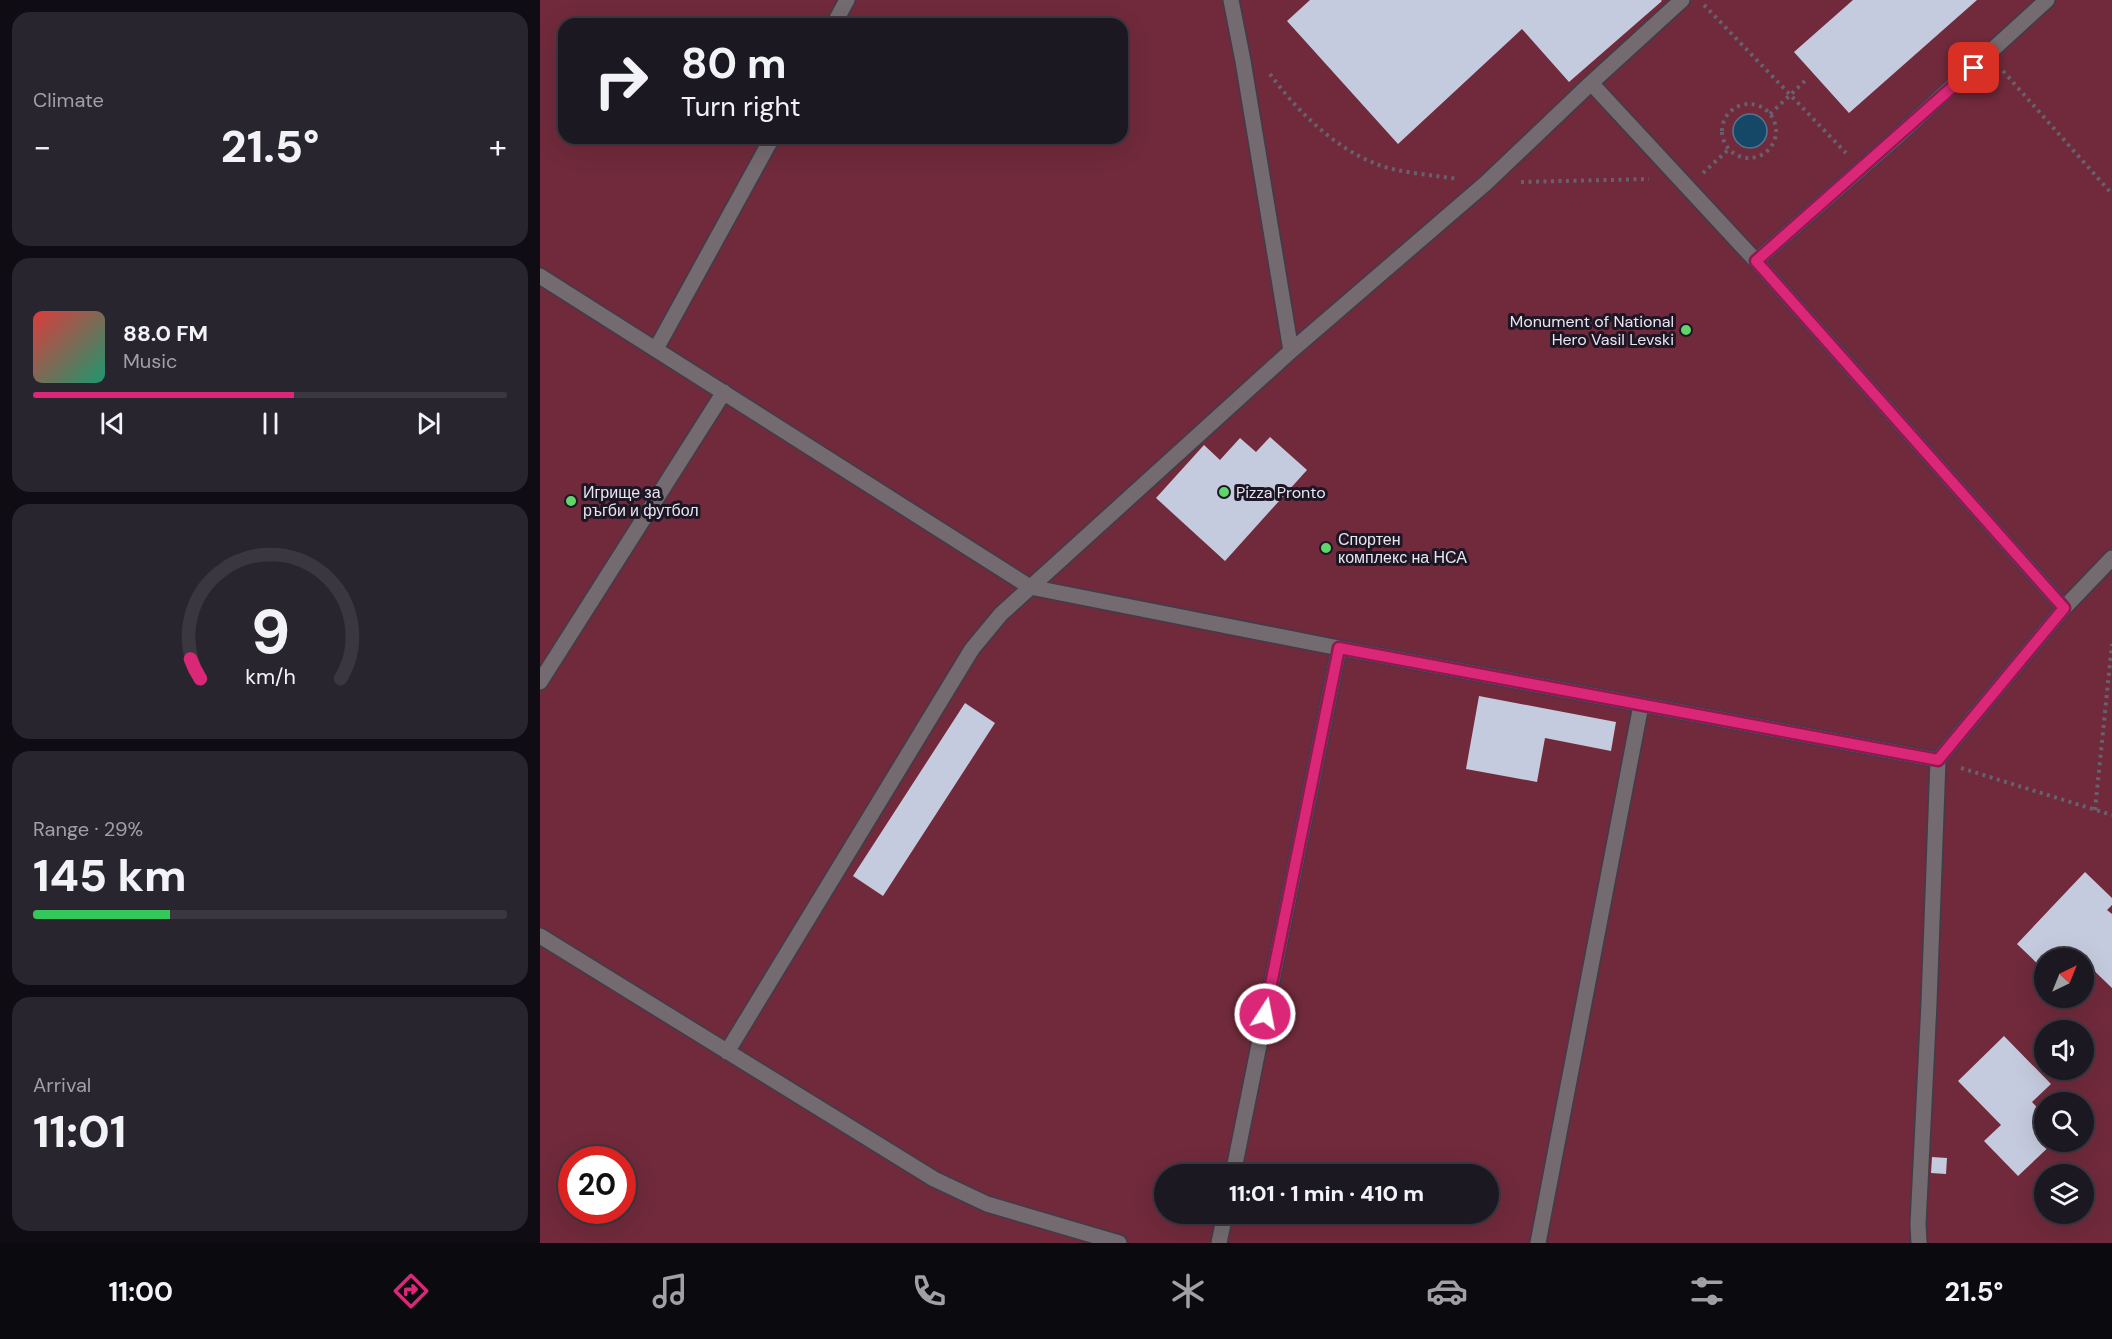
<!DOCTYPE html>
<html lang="en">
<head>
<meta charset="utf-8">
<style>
	body { margin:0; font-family:"DM Sans",sans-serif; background:#29252f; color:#f1f3f6; height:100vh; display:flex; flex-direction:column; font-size:22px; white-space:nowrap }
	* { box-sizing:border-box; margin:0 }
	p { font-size:20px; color:#a0a0a5 }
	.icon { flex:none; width:33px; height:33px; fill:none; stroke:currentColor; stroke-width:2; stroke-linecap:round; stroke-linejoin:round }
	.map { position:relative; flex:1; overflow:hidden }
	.panel { display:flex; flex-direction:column; gap:12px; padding:12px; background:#0f0d13; width:540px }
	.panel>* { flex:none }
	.guide { position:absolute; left:18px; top:18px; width:570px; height:126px; border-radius:18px; box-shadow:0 6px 24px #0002,0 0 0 2px #3a3740; background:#1c1822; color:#f1f3f6; overflow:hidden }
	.needle { width:39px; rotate:43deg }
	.tools { position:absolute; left:1494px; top:948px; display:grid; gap:12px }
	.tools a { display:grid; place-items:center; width:60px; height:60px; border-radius:50%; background:#1c1822; box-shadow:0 6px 24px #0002,0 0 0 2px #3a3740; font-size:30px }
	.speed { position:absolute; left:18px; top:1146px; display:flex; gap:12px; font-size:30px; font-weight:700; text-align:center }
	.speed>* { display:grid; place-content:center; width:78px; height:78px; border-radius:50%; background:#1c1822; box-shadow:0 6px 24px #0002,0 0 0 2px #3a3740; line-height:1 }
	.speed .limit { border:9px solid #d22; background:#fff; color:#111 }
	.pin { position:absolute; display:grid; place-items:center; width:51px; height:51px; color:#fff; margin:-26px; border-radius:12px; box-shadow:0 3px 9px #0006 }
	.me { position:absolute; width:66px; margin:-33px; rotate:11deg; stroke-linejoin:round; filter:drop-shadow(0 0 4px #0008) }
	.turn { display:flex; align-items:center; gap:21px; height:126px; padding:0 24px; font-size:27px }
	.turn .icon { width:78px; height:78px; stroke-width:2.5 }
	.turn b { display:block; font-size:42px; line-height:51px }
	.big { font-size:45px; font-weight:800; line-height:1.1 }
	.panel .card { flex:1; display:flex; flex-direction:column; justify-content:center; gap:9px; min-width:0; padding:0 21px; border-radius:18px; background:#29252f }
	.panel .dial { align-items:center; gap:0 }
	.dial svg { height:156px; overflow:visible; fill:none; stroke:#3a3740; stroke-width:7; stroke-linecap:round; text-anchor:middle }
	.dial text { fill:#f1f3f6; stroke:none }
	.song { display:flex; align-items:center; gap:18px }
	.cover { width:72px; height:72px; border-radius:9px; background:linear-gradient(135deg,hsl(0 70% 55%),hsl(160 70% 35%)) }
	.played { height:6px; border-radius:3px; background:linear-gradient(90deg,#db2777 55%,#3a3740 55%) }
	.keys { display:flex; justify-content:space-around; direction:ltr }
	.heat { display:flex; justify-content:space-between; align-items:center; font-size:33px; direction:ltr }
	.charge { height:9px; border-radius:4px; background:linear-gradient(90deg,#34c759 29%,#3a3740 0) }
	.trip { position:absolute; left:614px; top:1164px; width:345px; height:60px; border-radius:30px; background:#1c1822; box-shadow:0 6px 24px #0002,0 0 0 2px #3a3740; font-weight:800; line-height:60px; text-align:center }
	.dock { display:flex; height:96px; justify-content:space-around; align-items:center; background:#0b0a0e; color:#a0a0a5 }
	.dock .icon { width:42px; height:42px }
	.dock .active { color:#db2777 }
	.dock b { font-size:27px; color:#f1f3f6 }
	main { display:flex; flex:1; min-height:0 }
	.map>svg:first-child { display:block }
	.green { fill:#702a3b; fill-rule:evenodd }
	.water { fill:#154766; stroke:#55768f; stroke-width:1.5 }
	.building { fill:#c5cbde }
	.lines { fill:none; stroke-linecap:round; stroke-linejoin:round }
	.minor-casing { stroke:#413c49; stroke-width:18 }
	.path { stroke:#66616d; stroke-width:4; stroke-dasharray:3 4.5; stroke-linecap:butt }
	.minor { stroke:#736b70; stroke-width:15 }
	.route-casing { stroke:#8e194d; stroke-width:15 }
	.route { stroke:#db2777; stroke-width:10 }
	.poi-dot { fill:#60d56b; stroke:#1d1624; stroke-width:2 }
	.labels { text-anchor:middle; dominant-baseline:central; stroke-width:6; stroke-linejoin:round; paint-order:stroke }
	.poi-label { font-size:16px; fill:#e9e5ef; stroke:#1d1624; text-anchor:start }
</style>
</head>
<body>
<main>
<section class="panel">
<div class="card"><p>Climate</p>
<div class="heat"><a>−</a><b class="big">21.5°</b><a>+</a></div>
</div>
<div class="card">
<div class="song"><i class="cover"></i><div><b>88.0 FM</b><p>Music</p></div></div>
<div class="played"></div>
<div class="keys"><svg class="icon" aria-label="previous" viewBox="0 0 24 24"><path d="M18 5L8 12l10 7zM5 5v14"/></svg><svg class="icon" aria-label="pause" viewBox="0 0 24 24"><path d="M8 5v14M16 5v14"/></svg><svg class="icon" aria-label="next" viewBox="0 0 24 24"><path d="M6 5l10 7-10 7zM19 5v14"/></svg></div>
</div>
<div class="card dial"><svg viewBox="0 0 100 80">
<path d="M14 69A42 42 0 1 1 86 69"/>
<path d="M14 69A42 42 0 0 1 9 59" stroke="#db2777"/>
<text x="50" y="56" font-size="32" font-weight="700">9</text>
<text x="50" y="72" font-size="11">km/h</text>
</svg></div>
<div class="card"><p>Range · 29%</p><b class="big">145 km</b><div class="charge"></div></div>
<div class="card"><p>Arrival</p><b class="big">11:01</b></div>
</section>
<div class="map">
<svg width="1572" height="1243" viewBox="0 0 1572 1243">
	<rect width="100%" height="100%" fill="#26202e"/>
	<path class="green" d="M0,0h1572v1243h-1572zM24,24h558v114h-558zM1504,958h40v40h-40zM1504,1030h40v40h-40zM1504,1102h40v40h-40zM32,1160h50v50h-50zM624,1174h324v40h-324zM1504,1174h40v40h-40z"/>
	<path class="water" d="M1193 131a17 17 0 1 1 34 0a17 17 0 1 1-34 0Z"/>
	<path class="building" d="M770,0h351l1,1 -93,81 -47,-53 -124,115 -111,-123z
		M1313,0h124l-128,113 -55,-61z
		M730,437l37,33 -82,91 -69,-63 48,-53 16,15 20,-22 16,14z
		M939,696l137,26 -5,29 -66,-13 -8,44 -71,-13z
		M425,703l30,20 -112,173 -30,-20z
		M1545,872l27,26v7l-5,5 5,4v74l-28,-27v-3h-3l-11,-10 -9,10h-17v12l-27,-26z
		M1464,1036l47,48 -19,18 12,13v27h10l-36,34 -34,-35 17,-16 -43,-44z
		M1392,1157l15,1 -1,16 -15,-1z"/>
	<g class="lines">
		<g class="minor-casing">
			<path id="minor" d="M691,0l12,61 48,290
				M1142,0l-91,83 165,178 308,347
				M294,24l13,-24
				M1216,261l143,-126 148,-135
				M0,276l490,311 309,61 599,112
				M116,349l116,-211
				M0,682l184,-290
				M0,936l394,243 53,25 132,39
				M187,1052l245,-403 29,-35 290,-263 195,-168 105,-100
				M693,1174l106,-526
				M679,1243l6,-29
				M998,1243l103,-538
				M1379,1243l-1,-19 11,-221 9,-243 126,-152 48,-50"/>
		</g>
		<path class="path" d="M1164,5l142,148
			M1463,71l109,123
			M730,74c27,37 65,75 109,91 21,8 55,10 78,14
			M1182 131a27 27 0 1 1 54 0a27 27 0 1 1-54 0Z
			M1230,114l37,-35
			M1163,173l26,-24
			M981,182l128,-3
			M1421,768l151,47
			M1555,810l17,-166"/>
		<use href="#minor" class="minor"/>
	</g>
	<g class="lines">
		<g class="route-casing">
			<path id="route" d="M725,1014l74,-366 599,112 126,-152 -308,-347 218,-193"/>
		</g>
		<use href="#route" class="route"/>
	</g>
	<g class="poi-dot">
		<circle cx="1146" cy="330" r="6"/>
		<circle cx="684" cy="492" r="6"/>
		<circle cx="31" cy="501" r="6"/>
		<circle cx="786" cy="548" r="6"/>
	</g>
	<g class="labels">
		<g class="poi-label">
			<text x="1134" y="321" text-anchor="end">Monument of National<tspan x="1134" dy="18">Hero Vasil Levski</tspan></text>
			<text x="43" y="492">Игрище за<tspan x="43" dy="18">ръгби и футбол</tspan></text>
			<text x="696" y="492">Pizza Pronto</text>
			<text x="798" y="539">Спортен<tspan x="798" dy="18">комплекс на НСА</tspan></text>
		</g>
	</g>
</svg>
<div class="tools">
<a><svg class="needle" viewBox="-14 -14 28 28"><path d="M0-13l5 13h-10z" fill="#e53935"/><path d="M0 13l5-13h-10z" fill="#a0a0a5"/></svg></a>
<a><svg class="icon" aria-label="sound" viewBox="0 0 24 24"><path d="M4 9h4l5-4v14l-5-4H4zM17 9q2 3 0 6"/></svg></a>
<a><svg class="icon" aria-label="search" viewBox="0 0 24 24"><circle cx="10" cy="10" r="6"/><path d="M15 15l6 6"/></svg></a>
<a><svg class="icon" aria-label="layers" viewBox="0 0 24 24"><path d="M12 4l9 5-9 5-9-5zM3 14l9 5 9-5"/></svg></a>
</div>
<div class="speed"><div class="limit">20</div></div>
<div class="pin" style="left:1434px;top:68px;background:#d93025"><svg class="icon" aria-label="arrive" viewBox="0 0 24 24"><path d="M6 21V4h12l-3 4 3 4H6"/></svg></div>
<svg class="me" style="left:725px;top:1014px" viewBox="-20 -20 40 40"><circle r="17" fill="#db2777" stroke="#fff" stroke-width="3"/><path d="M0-11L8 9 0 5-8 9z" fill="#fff"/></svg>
<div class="trip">11:01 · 1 min · 410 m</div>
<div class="guide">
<div class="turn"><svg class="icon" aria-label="right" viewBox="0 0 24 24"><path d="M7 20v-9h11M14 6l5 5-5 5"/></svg><div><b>80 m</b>Turn right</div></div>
</div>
</div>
</main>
<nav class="dock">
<b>11:00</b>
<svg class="icon active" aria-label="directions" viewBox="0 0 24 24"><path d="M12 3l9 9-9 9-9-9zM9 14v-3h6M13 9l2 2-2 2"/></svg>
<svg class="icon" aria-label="music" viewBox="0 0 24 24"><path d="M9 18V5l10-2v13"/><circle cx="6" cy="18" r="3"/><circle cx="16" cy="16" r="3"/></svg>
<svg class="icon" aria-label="phone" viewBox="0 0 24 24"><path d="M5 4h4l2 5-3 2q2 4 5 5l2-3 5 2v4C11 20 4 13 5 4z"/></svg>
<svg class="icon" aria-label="climate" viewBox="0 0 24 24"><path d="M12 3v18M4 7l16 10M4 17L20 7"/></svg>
<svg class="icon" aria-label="car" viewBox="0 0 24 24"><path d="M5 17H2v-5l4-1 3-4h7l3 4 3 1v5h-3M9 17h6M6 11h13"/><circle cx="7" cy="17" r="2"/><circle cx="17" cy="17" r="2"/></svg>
<svg class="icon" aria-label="filters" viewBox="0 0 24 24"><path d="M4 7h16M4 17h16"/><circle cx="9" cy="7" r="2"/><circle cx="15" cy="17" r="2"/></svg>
<b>21.5°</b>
</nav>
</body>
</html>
